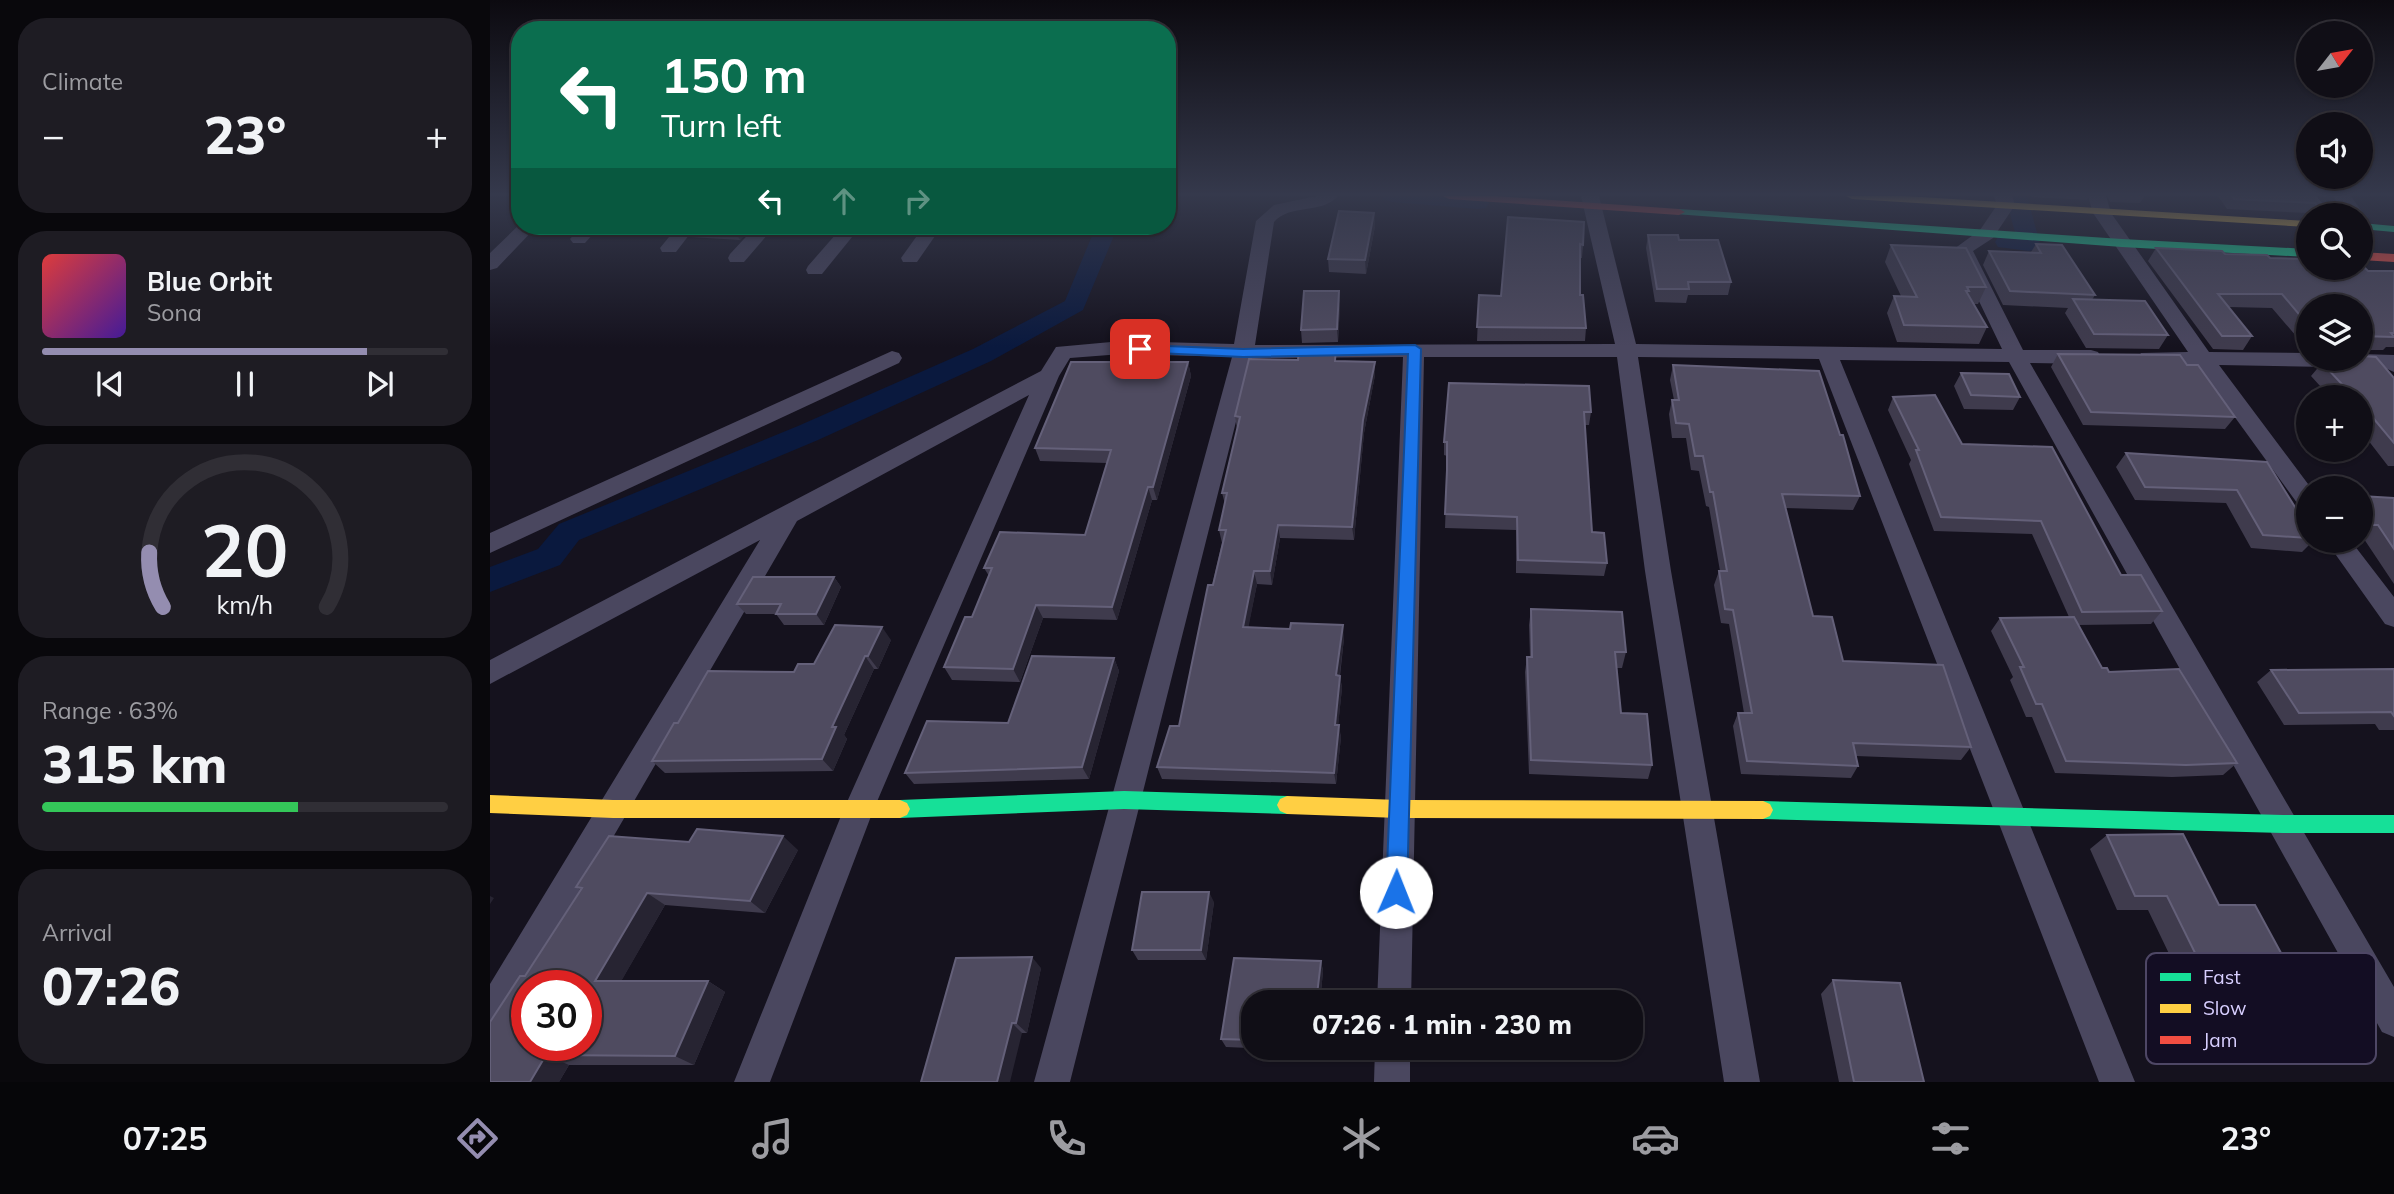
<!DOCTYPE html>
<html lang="en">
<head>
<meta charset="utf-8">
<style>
	body { margin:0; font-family:Mulish,sans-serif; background:#1e1c23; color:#f1f3f6; height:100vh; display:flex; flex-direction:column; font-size:26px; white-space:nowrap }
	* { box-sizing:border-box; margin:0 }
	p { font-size:23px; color:#9c9ca1 }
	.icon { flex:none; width:38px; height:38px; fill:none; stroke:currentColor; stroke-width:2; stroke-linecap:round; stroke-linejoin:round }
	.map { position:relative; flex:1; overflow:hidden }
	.details { display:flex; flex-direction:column; gap:18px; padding:18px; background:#09080c; width:490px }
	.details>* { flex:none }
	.guide { position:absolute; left:21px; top:21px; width:665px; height:214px; border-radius:28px; box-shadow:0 2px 5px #0004,0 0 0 2px #302e35; background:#0b6e4f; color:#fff; overflow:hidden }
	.needle { width:46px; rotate:59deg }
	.fabs { position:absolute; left:1806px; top:21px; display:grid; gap:14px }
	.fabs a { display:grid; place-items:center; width:77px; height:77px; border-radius:50%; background:#100e16; box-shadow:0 2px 5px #0004,0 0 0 2px #302e35; font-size:35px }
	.speed { position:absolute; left:21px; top:970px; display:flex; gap:14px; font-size:35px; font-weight:700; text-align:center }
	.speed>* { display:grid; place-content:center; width:91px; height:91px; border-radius:50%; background:#100e16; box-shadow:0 2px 5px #0004,0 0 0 2px #302e35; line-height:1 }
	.speed .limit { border:10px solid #d22; background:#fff; color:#111 }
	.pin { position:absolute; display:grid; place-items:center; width:60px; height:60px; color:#fff; margin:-30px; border-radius:14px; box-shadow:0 4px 10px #0006 }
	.me { position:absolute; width:77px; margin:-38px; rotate:1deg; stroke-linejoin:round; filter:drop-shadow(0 0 5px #0008) }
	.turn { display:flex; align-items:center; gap:24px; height:147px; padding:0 35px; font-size:32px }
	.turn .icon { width:91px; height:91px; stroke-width:2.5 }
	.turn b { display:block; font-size:49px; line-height:60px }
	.lanes { display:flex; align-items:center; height:66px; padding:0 35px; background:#0003; justify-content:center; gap:35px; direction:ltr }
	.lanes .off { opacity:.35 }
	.big { font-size:52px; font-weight:800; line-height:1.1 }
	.details .widget { flex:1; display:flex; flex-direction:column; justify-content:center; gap:10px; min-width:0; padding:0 24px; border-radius:28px; background:#1e1c23 }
	.details .dial { align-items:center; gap:0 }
	.dial svg { height:182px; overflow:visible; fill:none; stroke:#302e35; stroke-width:7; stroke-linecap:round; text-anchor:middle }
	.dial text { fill:#f1f3f6; stroke:none }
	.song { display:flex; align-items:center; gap:21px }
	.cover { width:84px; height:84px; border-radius:10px; background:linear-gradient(135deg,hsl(0 70% 55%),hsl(260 70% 35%)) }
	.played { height:7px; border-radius:4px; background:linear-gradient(90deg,#948db0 80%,#302e35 80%) }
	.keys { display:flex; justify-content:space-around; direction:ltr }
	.heat { display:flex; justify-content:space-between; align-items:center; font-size:38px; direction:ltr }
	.charge { height:10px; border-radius:5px; background:linear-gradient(90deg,#34c759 63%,#302e35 0) }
	.trip { position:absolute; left:751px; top:990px; width:402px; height:70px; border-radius:28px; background:#100e16; box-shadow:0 2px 5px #0004,0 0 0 2px #302e35; font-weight:800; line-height:70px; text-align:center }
	.dock { display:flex; height:112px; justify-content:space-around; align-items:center; background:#060609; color:#9c9ca1 }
	.dock .icon { width:49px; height:49px }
	.dock .active { color:#948db0 }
	.dock b { font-size:32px; color:#f1f3f6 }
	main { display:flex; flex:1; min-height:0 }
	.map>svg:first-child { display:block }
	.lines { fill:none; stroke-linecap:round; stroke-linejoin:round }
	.canal { fill:#0a193e; fill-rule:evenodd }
	.street { fill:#4a475f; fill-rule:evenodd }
	.fast { fill:#16e098; fill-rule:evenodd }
	.slow { fill:#ffcf43; fill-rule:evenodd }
	.jam { fill:#f24e42; fill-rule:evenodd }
	.wall { fill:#3f3b4d }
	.shaded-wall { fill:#272432 }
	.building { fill:#4f4b60; stroke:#646079; stroke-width:2; fill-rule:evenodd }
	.route { fill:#1a73e8; stroke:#114b97; stroke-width:2 }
	.key { fill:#130d23; stroke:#4e4765; stroke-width:2 }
	.key-label { font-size:19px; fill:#d8cfff }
</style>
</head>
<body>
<main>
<section class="details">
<div class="widget"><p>Climate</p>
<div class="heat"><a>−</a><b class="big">23°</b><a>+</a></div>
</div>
<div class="widget">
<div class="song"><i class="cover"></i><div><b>Blue Orbit</b><p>Sona</p></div></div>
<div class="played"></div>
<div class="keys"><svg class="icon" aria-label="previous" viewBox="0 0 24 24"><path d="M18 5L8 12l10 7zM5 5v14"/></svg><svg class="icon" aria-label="pause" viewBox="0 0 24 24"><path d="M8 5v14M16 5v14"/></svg><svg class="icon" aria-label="next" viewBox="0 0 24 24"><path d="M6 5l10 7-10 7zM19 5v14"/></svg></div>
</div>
<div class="widget dial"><svg viewBox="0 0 100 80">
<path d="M14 69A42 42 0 1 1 86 69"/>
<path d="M14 69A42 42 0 0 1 8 45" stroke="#948db0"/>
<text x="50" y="56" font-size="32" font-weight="700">20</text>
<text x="50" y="72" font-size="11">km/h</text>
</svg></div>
<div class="widget"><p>Range · 63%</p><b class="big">315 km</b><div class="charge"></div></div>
<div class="widget"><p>Arrival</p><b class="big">07:26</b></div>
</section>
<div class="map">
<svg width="1904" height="1082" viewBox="0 0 1904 1082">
	<rect width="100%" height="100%" fill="#15121e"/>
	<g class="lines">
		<path class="canal" d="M891,196h87l18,2 3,5 -3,5 -8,1 -86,-7 -7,-2z
			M1515,196h22l13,48 -3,5 -8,2 -31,-4 -3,-5 3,-5 18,-1z
			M606,226h22l-35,84 -92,51 -173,79 -239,100 -19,25 -70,27v-25l48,-18 21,-25 239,-98 175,-77 92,-48z"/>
		<path class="street" d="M827,196h21c-17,19 -47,7 -64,26l-19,123 360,-1 -34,-148h18l37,148 366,5 -48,-100 26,-19 17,-25 -3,-9h18l3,9 -22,33 -20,13 50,99h68l7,2 3,5 -3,5 -7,2 -61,-1 364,624v50l-12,-5 -373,-670 -169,-2 295,722h-36l-280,-723 -181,-2 33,214 89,511h-36l-79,-511 -28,-214h-193l-13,646h-34l26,-646 -151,1 -182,724h-36l198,-725 -110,-3 -52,4 -11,18 -186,435 -103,271h-36l109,-271 186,-416 -232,126 -295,507 -12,5v-49l270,-444 -270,144v-24l551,-289 15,-24 66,-6 112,3 22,-123 18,-16z
			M1598,196h18l5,17 98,139 99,1v6h53v-5l33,1v17l-9,-4 -166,-3 92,123h-3v22l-8,-3 -103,-142 -56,-2 -3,-5 3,-5 47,-1 -95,-139z
			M1843,196h18l13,19 -3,4v-4h-15z
			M30,224l17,2 -40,42 -7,2v-17z
			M91,226h19l-15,17h-12l-3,-4z
			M188,226h18l-20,26h-14l-2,-4z
			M266,226h19l-31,36h-14l-2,-4 2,-4z
			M353,226h18l-39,48h-14l-2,-4 2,-4z
			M434,226h18l-25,36h-14l-2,-4z
			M402,351l7,2 3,5 -3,5 -409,190v-20z
			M1836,541h25l43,56v30l-9,-3z
			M885,1048h35v34h-36z"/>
		<path class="fast" d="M1189,209l443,30 186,10v8l-186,-10 -447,-33v-4z
			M1871,223l33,3v6l-33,-3z
			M634,791l163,5 7,3 3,6 -3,6 -7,3 -163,-5 -224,9 -7,-3 -3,-6 3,-6 7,-3z
			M1273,801l520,14h111v18h-111l-520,-14 -7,-3 -3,-6 3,-6z"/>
		<path class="slow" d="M1356,196h58l404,25v6l-456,-28z
			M0,795l123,5h287l7,3 3,6 -3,6 -7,3h-287l-123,-5z
			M797,796l112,4 364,1 7,3 3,6 -3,6 -7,3 -364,-1 -112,-4 -7,-3 -3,-6 3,-6z"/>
		<path class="jam" d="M953,196h52l184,13 6,3 -6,3 -230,-16z
			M1871,252l33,2v8l-33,-2z"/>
	</g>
	<path class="wall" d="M1540,196h59l-2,4 -56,-3z
		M1617,196h38l-5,7 -30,-1z
		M1728,196h109l-1,1 -10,-1 8,11 -5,8h-10l-1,-2 -81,-4z
		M884,213l1,13 -9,48 -37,-2 -1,-13z
		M1018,217l75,28 -1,13h-2v37l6,33 -1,13h-108l2,-46 22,1z
		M194,226h69l-13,14 -49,-3z
		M1158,235l31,5 52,42 -3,13h-40l-2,8 -31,-1 -9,-54z
		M1546,244l59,51 -3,5 76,35 -9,14 -73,-1 -21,-35 3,-5 -65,-3 -20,-40 6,-14 42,1z
		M1401,245l95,42 -8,17h-4l13,23 -8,17 -82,-2 -10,-29 7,-17h7l-16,-34z
		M1666,248l114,10 98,13h26v76h-8l-3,3h-22v-44h-53v44l-36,-42 -43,-1 23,29 -9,14 -30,-1 -65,-88z
		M849,291l1,13 -2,38 -36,1 -1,-13z
		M1568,354l129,11 48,52 -10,12 -142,-4 -32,-58z
		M1844,359h4l56,19v88h-6l-27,-35v-34h-31l-19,-21 11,-13 9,-1z
		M847,361l38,1v13l-11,58 -10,107 -74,-2 -8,47 -15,-1 -9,43 96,11 -4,38 2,12 -4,37 3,12 -5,47 -174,-5 -5,-12 22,-41 43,-183 -3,-13 6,-26 -3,-11 15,-64 -2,-13z
		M698,362l3,14 -34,124h-5l-35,120 -74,-2 -23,64 -68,-2 -8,-13 28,-50 17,-41 -5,-8 101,-33 22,-72 -67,-2 -5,-13z
		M1183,365l187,131 -7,14 -68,-2 28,108 30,45 128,86 -10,13 -105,-4 2,10 -7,12 -110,-4 -8,-48 5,-13h6l-15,-89 -8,-1 -7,-38 5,-14h1l-11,-64 -3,-1 -7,-35 -8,-1 -5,-32h-14l-3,-24 3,-14h2l-4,-20z
		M1471,373l59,24 -7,13 -49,-1 -10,-23z
		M959,383l142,29 -2,13h-4l7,107 15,31 -3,13 -88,-3v-43l-71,-2 2,-54v-18l-3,-1v-13z
		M1403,397l69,47 159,131 41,36 -11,13 -73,1 24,43 7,4 128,91 -14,12 -51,2 -117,-4 -23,-56h-6l-16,-37 3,-3 -22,-46 9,-13 69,-1 -37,-83 -98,-3 -25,-67 2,-4 -23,-50z
		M1636,453l141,9 41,66v13h5l-11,11 -51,-4 -25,-45 -91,-3 -19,-33z
		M1871,496l33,2v86l-30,-45h-3z
		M344,577l7,10 -17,38h-40l-8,-11h-30l-9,-10z
		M1041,609l95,43 -4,16h-5l4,45 31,52 -4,14 -119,-5 -4,-102 2,-15h3l-1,-32z
		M401,640l-13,29h-4l-30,66 3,4 -14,32 -168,2 -13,-12 26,-38 136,-59z
		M624,658l5,13 -30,108 -175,5 -9,-11 103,-50z
		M1904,669v61h-15l-4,-6 -91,1 -27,-43 14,-12z
		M1617,835l112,70 106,129 -24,11 -87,2 -66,-137h-31l-27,-61z
		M308,850l-33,63 -100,-8 -44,76h87l17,11 -31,73h-125l-10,17h-69l35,-106 55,-86 -4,-3z
		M724,902l-8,58h-68l-6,-10z
		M744,958l87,3 2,10 -3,32h-67v45h62l-1,3 -88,-4 -5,-8z
		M551,968l-14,65h-5l-101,49z
		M1343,980l91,102h-85l-18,-88z"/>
	<path class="shaded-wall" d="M884,213l1,13 -9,48 -1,-14z
		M243,226h20l-13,14 -8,-13z
		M849,291l1,13 -2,38 -1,-13z
		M698,362l3,14 -34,124 -4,-13z
		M885,362v13l-11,58 -10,107 -2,-13 11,-107z
		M658,487l4,13 -35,120 -5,-13z
		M788,525l2,13 -8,47 -2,-14z
		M764,571l3,13 -11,56 -3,-13z
		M344,577l7,10 -17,38 -8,-11z
		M546,605l7,13 -23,64 -7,-13z
		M853,625l1,13 -6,50 -2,-13z
		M392,627l9,13 -13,29 -10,-13z
		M375,656l9,13 -30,66 3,4 -14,32 -11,-12 10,-32z
		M624,658l5,13 -30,108 -7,-12z
		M850,676l2,12 -5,49 -2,-12z
		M849,725l2,12 -5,47 -2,-11z
		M293,836l15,14 -33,63 -15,-12z
		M719,892l5,10 -8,58 -5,-10z
		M157,893l18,12 -50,87 -20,-11z
		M0,896l4,2 -4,6z
		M542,957l9,11 -14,65 -11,-10z
		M831,961l2,10 -3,32h-4z
		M218,981l17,11 -31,73 -19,-9z
		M522,1023l10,10 -12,49h-13z
		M56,1055l23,10 -10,17h-29z"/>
	<path class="building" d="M1742,196h83l9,11h-6l-3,-4 -81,-4z
		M849,211l35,2 -9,47 -37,-1z
		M1018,217l76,5 -1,23 -3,-1v51h3l3,33 -109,-1 2,-32 22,1z
		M1158,235h30l1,5h39l13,42h-43l1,7h-32z
		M1546,244l26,1 33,50 -85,-4 -21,-40 52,2z
		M1401,245l75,3 20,39h-19l2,4h-3l21,36 -83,-2 -10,-29 23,1z
		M1666,248l66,3 3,3 42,1 3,3 38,1v9h53v-4l7,7h26v62h-3l3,4 -33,-1v-30h-53v19l-26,-31h-64l34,42h-30z
		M814,291h35l-2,38 -36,1z
		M1583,299l72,2 23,34 -74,-1z
		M809,348h37l-1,13 40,1 -12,58 -11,107 -74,-2 -8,46h-16l-11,56 47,2 1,-6 52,2 -7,50 4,1 -5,49h4l-5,48 -177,-6 13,-41h9l29,-141h5l13,-55h-7l8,-37h-5l18,-76 -5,-1 14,-57 49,1z
		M1568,354l122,1 7,10h11l37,52 -144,-5z
		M1871,356l15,1 18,21v65l-20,-24 -13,-15v-7h-7l-32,-34 19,-1 -3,-3h23z
		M581,362h117l-35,125h-5l-36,120 -76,-2 -23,64 -69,-2 21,-50h7l20,-49h-8l16,-36 85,3 26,-85 -76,-2z
		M1183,365l146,6 21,64h3l17,61 -78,-2 31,122 19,1 11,44 100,4 28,82 -118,-4 5,23 -111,-5 -9,-48h14l-19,-103 -8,-1 -6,-38h8l-14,-79h-3l-7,-36h-8l-6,-32 -13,-1 -4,-23h7z
		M1471,373l48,1 11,23 -49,-2z
		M959,383l140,3 2,26h-7l8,120 12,1 3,30 -89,-3 -1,-43 -72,-3 2,-44v-28h-3z
		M1445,395l27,49 90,3 69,128h20l21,36 -80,1 -41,-91 -100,-4 -25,-67h3l-26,-53z
		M1636,453l141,9 41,66v10l-45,-3 -26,-45 -92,-3z
		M1871,496l33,2v51l-16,-24h-7l-10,-15z
		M263,577h81l-18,37h-40l5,-10h-44z
		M1041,609l91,3 4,40h-11l6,61 26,1 5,51 -121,-5 -4,-103h5z
		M1584,617l28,51h5l2,4 70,-3 58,94 -51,2 -120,-4 -24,-57h-6l-16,-37h4l-24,-49z
		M345,625l47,2 -14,29h-3l-33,71h4l-14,32 -170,2 22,-38h4l30,-52 86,1 4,-8h16z
		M542,656l82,2 -32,109 -177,6 22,-52 81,2z
		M1904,669v47l-3,-4 -92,1 -28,-43z
		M207,829l86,7 -33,65 -103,-8 -52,88h113l-33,75 -129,-1 -16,27h-40v-60l30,-46h5l57,-88 -6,-1 33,-51 80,6zM37,985h59v60h-59z
		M1693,834l36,71h36l70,129 -89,2 -69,-140h-32l-28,-61z
		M652,892h67l-8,58h-69z
		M542,957l-16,66h-4l-15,59h-76l35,-124z
		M744,958l87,3 -5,42h-63v37l-32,-1z
		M1343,980l67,3 24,99h-70z"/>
	<linearGradient id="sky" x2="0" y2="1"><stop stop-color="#0c0a10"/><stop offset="0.56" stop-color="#35394c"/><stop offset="1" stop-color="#35394c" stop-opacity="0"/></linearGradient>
	<rect width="1904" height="347" fill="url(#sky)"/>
	<path class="route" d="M650,345l103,4 172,-4 6,4 -14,543 -3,7 -8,3 -7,-3 -3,-7 22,-538 -165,3 -108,-5v-6z"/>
	<rect x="1656" y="953" width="230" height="111" rx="10" class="key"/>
	<rect x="1670" y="973" width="31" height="8" fill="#16e098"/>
	<rect x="1670" y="1004" width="31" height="9" fill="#ffcf43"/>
	<rect x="1670" y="1036" width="31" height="8" fill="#f24e42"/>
	<g class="key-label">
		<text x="1713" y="984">Fast</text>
		<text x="1713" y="1015">Slow</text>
		<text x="1713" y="1047">Jam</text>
	</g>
</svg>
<div class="fabs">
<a><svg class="needle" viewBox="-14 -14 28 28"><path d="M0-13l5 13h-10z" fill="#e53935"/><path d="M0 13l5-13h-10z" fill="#9c9ca1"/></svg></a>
<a><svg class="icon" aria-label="sound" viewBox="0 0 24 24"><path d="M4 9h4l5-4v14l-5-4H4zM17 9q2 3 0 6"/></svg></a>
<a><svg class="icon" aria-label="search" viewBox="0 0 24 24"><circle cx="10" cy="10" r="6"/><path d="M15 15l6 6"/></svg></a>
<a><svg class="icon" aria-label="layers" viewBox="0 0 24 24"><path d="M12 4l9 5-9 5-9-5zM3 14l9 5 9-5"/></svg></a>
<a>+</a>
<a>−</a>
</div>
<div class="speed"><div class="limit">30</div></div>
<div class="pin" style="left:650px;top:349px;background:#d93025"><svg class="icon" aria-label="arrive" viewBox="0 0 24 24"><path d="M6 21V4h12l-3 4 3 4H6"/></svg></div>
<svg class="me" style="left:906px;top:892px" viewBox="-20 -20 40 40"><circle r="19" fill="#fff"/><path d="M0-13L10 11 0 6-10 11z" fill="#1a73e8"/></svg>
<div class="trip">07:26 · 1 min · 230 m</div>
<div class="guide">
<div class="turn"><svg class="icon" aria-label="left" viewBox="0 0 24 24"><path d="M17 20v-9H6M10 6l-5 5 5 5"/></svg><div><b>150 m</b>Turn left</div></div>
<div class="lanes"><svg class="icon" aria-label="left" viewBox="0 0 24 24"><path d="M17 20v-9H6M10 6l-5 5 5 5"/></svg><svg class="icon off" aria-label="ahead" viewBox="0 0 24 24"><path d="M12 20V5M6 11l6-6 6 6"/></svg><svg class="icon off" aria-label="right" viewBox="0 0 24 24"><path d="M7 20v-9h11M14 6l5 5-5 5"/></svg></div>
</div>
</div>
</main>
<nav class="dock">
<b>07:25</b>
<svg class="icon active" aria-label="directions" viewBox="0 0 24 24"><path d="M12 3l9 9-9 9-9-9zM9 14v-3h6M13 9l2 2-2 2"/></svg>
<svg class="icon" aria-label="music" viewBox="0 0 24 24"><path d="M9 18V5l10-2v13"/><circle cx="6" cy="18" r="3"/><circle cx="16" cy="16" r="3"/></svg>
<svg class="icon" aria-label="phone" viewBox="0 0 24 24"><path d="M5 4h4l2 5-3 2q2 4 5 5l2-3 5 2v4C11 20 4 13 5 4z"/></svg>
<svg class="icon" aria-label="climate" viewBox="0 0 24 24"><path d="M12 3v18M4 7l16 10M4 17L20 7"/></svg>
<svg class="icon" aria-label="car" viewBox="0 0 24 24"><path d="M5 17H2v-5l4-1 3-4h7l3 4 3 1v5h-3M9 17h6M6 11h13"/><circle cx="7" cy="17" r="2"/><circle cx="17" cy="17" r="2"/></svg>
<svg class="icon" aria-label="filters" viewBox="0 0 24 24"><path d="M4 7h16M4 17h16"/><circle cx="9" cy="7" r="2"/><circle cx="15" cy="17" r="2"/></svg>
<b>23°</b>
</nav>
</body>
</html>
